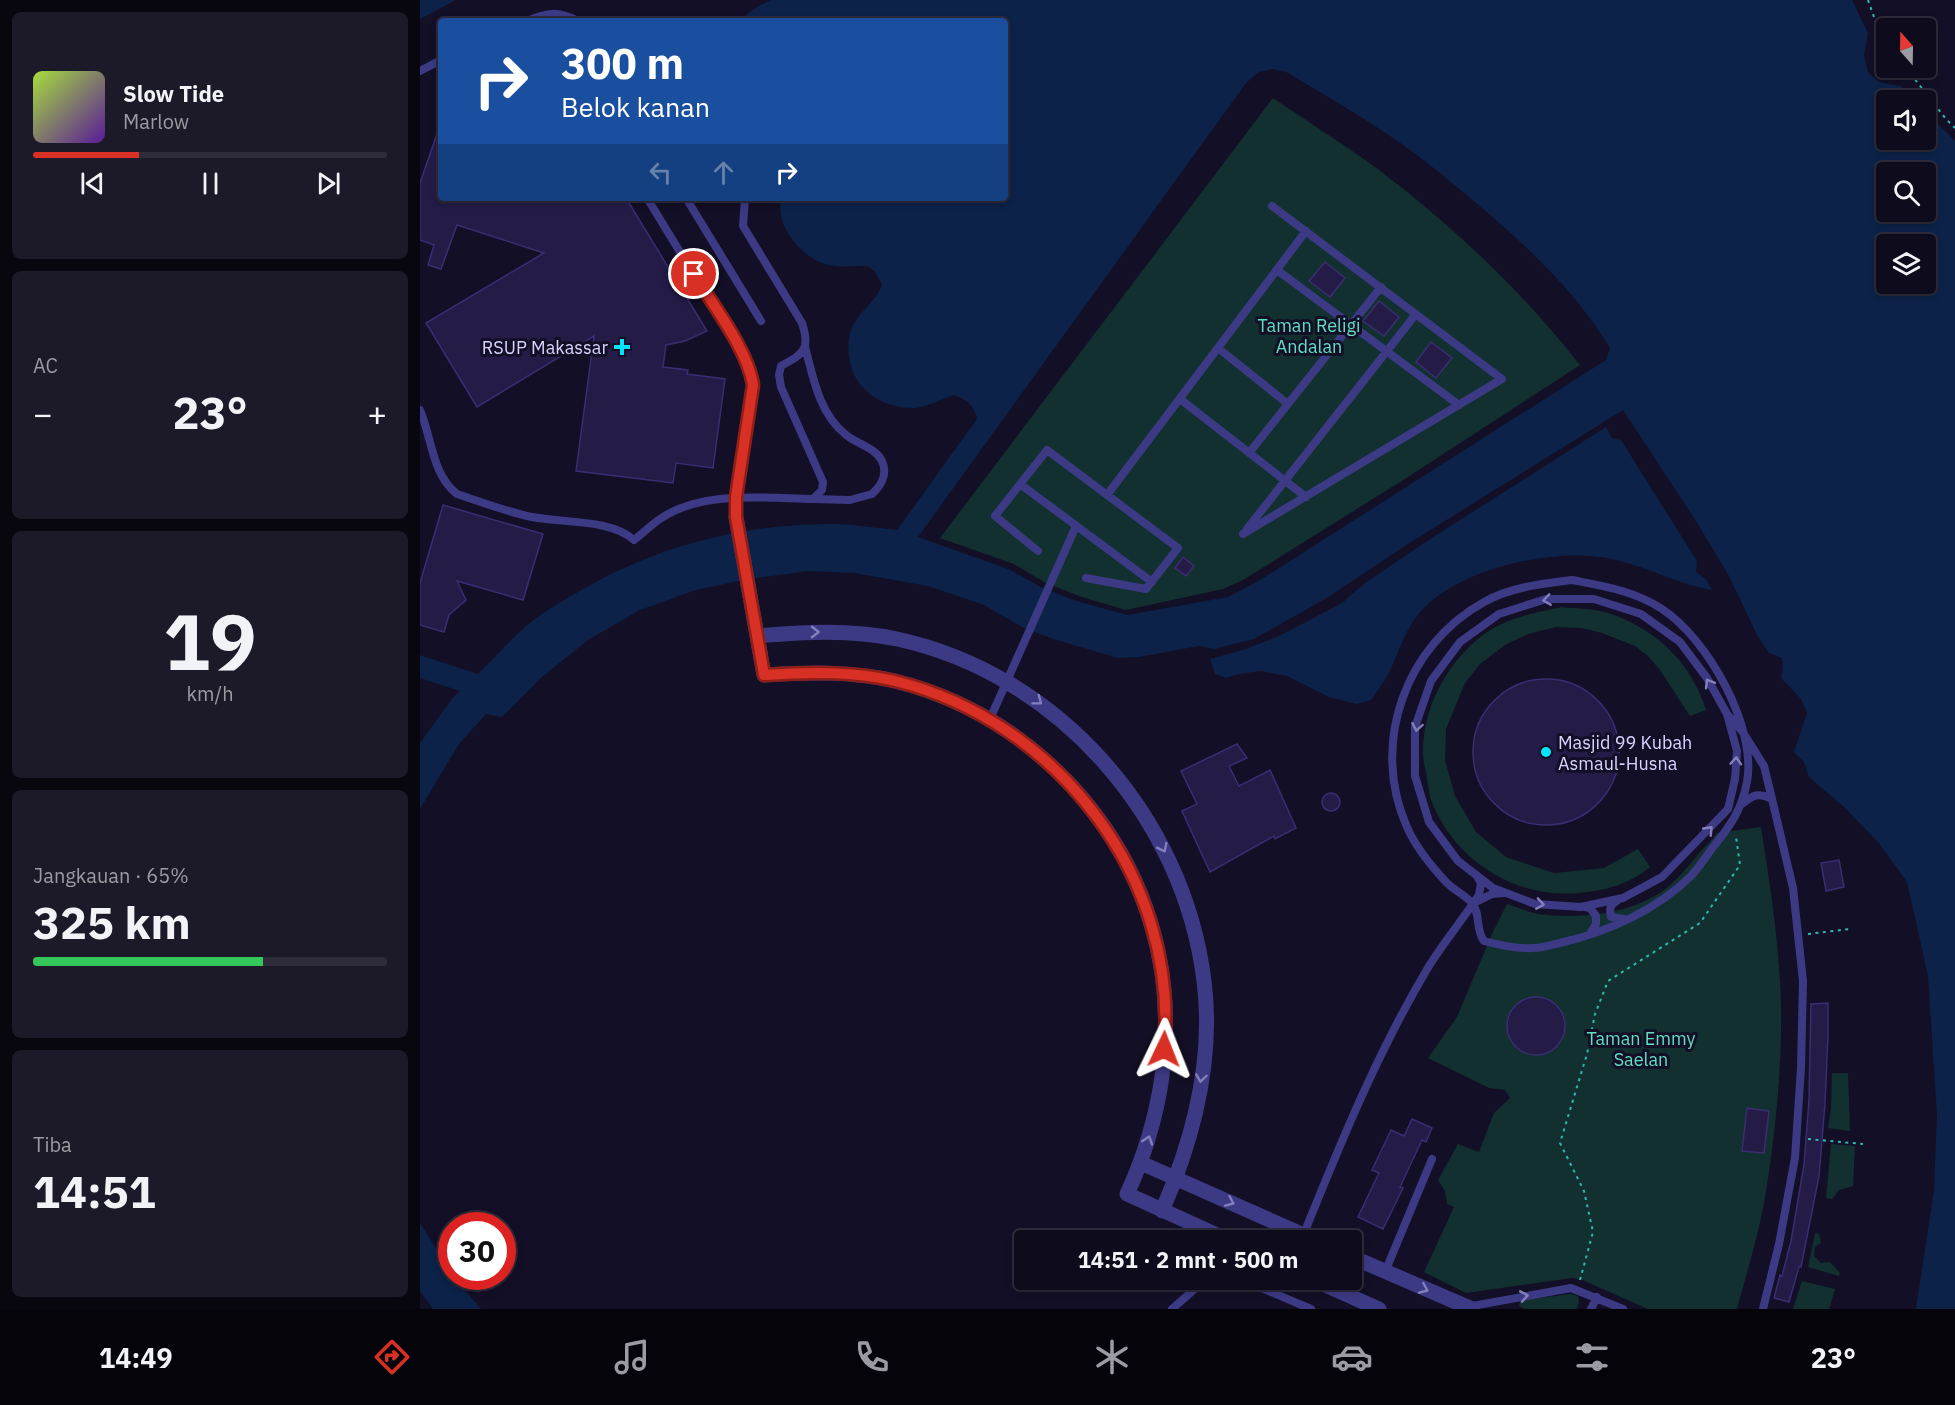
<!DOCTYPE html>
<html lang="id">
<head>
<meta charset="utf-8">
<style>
	body { margin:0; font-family:"IBM Plex Sans",sans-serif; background:#1c1929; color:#f1f3f6; height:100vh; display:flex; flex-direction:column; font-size:22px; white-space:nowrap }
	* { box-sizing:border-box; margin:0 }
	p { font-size:20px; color:#9b9ba3 }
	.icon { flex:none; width:33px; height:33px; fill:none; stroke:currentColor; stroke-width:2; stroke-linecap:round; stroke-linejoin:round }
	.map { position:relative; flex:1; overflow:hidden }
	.panel { display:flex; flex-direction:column; gap:12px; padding:12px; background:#08060f; width:420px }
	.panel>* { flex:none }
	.top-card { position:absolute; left:18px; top:18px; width:570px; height:183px; border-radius:6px; box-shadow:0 3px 9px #0003,0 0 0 2px #2e2b3b; background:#1a4fa0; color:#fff; overflow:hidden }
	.needle { width:39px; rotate:340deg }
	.controls { position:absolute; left:1456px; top:18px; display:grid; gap:12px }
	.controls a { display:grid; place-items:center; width:60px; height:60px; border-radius:6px; background:#0e0b1c; box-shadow:0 3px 9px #0003,0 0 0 2px #2e2b3b; font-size:30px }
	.speed { position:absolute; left:18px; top:1212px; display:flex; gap:12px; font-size:30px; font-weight:700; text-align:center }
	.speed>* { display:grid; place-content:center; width:78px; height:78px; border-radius:50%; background:#0e0b1c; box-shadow:0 3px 9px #0003,0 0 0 2px #2e2b3b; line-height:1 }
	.speed .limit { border:9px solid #d22; background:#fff; color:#111 }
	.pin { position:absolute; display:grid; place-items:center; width:51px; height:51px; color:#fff; margin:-26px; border:3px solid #fff; border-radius:50%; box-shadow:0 2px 6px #0007 }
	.me { position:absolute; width:66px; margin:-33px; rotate:2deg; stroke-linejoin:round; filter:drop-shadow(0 0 4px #0008) }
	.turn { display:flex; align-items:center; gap:21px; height:126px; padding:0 24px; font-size:27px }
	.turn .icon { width:78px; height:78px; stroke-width:2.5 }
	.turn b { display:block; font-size:42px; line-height:51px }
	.lanes { display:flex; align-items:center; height:57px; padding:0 24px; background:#0003; justify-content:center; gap:30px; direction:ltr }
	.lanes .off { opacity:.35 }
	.big { font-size:45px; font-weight:800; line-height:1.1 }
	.panel .card { flex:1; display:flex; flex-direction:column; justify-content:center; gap:9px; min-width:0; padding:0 21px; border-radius:9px; background:#1c1929 }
	.panel .dial { align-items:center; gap:0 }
	.dial b { font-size:78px; line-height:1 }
	.song { display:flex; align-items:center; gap:18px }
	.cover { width:72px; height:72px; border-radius:9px; background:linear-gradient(135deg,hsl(80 70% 55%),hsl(270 70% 35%)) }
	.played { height:6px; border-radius:3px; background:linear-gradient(90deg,#d93025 30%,#2e2b3b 30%) }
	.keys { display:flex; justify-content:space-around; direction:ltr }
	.heat { display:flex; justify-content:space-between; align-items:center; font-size:33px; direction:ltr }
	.charge { height:9px; border-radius:4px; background:linear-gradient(90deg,#34c759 65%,#2e2b3b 0) }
	.trip { position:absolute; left:594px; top:1230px; width:348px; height:60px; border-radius:6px; background:#0e0b1c; box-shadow:0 3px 9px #0003,0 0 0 2px #2e2b3b; font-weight:800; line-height:60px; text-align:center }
	.menu { display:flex; height:96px; justify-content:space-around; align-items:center; background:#06040b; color:#9b9ba3 }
	.menu .icon { width:42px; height:42px }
	.menu .active { color:#d93025 }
	.menu b { font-size:27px; color:#f1f3f6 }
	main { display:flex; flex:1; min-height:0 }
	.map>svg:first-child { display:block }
	.green { fill:#12302f }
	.water { fill:#0c2248; fill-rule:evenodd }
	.building { fill:#241b47; stroke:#3b2d73; stroke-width:1.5 }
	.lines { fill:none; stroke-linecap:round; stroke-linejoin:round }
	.path { stroke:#2fb8b0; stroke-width:2; stroke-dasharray:3 4.5; stroke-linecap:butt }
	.service { stroke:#3d3a85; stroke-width:8 }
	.minor { stroke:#3d3a85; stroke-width:15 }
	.oneway { stroke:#837fbc }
	.route-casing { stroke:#8d1f18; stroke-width:15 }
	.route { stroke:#d93025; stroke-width:10 }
	.poi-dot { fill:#00e5ff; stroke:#130f26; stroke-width:2 }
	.labels { text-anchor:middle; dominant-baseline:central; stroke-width:6; stroke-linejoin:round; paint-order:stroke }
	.park-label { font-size:18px; fill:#5fe0c0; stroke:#130f26 }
	.poi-label { font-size:18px; fill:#d9d4ff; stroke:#130f26; text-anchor:end }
</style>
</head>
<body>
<main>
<section class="panel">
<div class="card">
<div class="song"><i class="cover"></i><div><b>Slow Tide</b><p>Marlow</p></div></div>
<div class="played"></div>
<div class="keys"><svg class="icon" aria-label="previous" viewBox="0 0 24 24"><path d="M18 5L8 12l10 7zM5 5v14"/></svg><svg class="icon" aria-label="pause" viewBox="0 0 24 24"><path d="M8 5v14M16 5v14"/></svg><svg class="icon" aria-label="next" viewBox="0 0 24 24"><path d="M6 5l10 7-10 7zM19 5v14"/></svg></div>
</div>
<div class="card"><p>AC</p>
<div class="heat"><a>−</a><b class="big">23°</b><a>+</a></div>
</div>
<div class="card dial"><b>19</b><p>km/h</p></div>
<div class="card"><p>Jangkauan · 65%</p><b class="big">325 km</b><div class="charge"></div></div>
<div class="card"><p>Tiba</p><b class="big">14:51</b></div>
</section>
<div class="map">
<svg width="1535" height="1309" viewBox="0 0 1535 1309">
	<rect width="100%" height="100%" fill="#130f26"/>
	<path class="green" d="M853,98c35,24 72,47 106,72 75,57 143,121 201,195l-172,112 -165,103 -20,9 -97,21 -47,-14 -35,-14 -30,-18 -74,-26z
		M1142,607c15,2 32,1 46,6 47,15 84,50 98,97l-16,6 -30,-46 -12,-14 -13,-10 -33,-13 -20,-5 -26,-1 -28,7 -23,11 -25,19 -15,19 -19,46 -1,31 10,36 21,36 30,25 48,16 50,-5 34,-19 12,18c-20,17 -46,24 -72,26 -63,6 -124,-33 -147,-93 -2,-7 -3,-15 -4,-22 -1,-8 -4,-16 -4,-23 -1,-44 21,-88 55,-116 23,-20 55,-26 84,-32z
		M1341,827c8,51 16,102 19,154 4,63 -3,141 -13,204 -6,42 -19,83 -30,124h-89l-68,-30 -8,-1 -106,15 -42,-21 30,-65 -7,-3 -2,-13 -7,-11 20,-36 21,8 15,-39 16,-15 -5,-8 -16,-2 -61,-30 29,-41 35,-83 15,-30c10,3 21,8 31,10 41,5 91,1 126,-24 12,-9 22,-21 32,-33 7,-9 15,-15 21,-24z
		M1412,1073h16l2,58 -22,-3 3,-20z
		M1411,1144l24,2 -2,40 -14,4 -7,9 -6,-1z
		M1395,1233l4,1 2,9 -6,4 -1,9 7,7 9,-1 10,11 -1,3 -31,-9z
		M1382,1281l33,8 -6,20h-36z
		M1151,1294l7,2 1,5 -2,8h-52l-6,-3 1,-4 4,-2z"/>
	<path class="water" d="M0,0h36l-36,19z
		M352,0h1080l16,33 -4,23 4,16 11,10 22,4 14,14h-28v40h39v-28l29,29v1168h-39l18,-119 3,-75 -9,-139 -21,-94 -29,-40 -34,-35 -35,-30 -5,-15 -10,-10 13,-39 -6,-14 -20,-21 2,-10 -1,-10 -13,-5 -11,-16 -29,-61 -33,-55 -73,-111 -215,134 -78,52 -76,43 -40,10 -15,-3 -60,11 -21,1 -65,-19 -31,-12 -38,-22 -56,-19 -74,-13 -45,-2 -61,8 -52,11 -56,20 -52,30 -46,37 -40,40 -16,-3 -27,30 -39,65v-66l32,-44 8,-8 -40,-13v-23l58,19c16,-15 31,-33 48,-48 21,-17 46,-31 70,-44 74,-40 157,-59 242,-58 19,1 39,4 59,6l80,-111c-3,-14 -10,-19 -23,-24 -13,4 -26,12 -39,13 -32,1 -62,-18 -66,-51 -1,-8 -1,-20 2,-27 6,-17 24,-27 31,-45l-6,-12 -8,-7c-14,0 -29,2 -43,-2 -25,-8 -50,-38 -44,-66h224v-177h-264c8,-10 19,-17 31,-21zM853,69l13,3c34,20 68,40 101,62 29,19 57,42 83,64 53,44 104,91 140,150l-4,12 -346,220 -32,17 -100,18 -52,-14 -35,-14 -33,-18 -90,-32 328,-454 13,-11zM1467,172h39v40h-39zM1467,244h39v40h-39z
		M1186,427l6,11 9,2 76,121 -1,11 10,7 6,11c-36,-6 -68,-25 -105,-32 -54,-10 -145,10 -184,51 -17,17 -24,43 -34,64 -5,9 -12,18 -18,27l-14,4 -28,-7 -42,-21 -26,-5 -22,3 -13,4 -11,-4 -5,-15 36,-10 33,-13 63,-33 23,-20 62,-42z
		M0,1223l31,49 1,4 2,1 27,32h-48l-13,-18z"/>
	<path class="building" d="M19,128h2v70h185l81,133 -22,10 -19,4 -3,22 25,3 -1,4 38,5 -12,89 -37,-5 -3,20 -97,-12 18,-135 -117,71 -51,-84 118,-70 -87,-28 -16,44 -13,-4 6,-20 -14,-5v-57z
		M905,262l20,16 -15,19 -21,-16z
		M959,301l20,16 -15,19 -21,-15z
		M1011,342l21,16 -16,20 -20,-16z
		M23,505l100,29 -20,66 -66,-19 9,19 -17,15 -5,17 -24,-7v-42z
		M763,557l11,9 -8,10 -11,-8z
		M1053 752a73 73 0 1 1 146 0a73 73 0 1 1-146 0Z
		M817,744l10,14 -18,8 10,20 31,-16 26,58 -21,11 -1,-3 -64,36 -28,-61 15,-7 -16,-33z
		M902 802a9 9 0 1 1 18 0a9 9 0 1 1-18 0Z
		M1419,860l5,27 -18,4 -5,-28z
		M1087 1026a29 29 0 1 1 58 0a29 29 0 1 1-58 0Z
		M1408,1003v32l-3,69 -6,72 -18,91h-2l-10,35 -15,-4 6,-23 2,1 9,-35 13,-76 5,-65 2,-96z
		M1327,1108l22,3 -5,42 -22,-2z
		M992,1119l20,9 -6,14 -4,-2 -22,47 3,1 -20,41 -25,-12 21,-44 -7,-3 19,-40 13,6z"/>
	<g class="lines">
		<path class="path" d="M1448,0l12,34 7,9
			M1486,68l40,51 9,9
			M1388,934l42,-5
			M1388,1139l55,5
			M1160,1280l13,-48 -9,-41 -24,-48 27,-89 8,-40 13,-33 92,-58 40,-58 -4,-28"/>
		<path class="service" d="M107,21c20,-9 31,-10 51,0
			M0,71l21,-11
			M227,198l93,152 10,21 3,14 -17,112v20
			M266,198l75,123
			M857,270l182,135
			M385,347c8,30 14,66 40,87 11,10 30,13 37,27 6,13 -1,25 -10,33l-22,6 -37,-1
			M798,348l70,56
			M760,399l126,98
			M0,410c12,28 12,65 37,84 25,8 50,18 75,23 31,6 79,2 102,23 9,-7 17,-15 26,-21 42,-29 104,-21 153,-20l9,-9 1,-8 -42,-95 -2,-12 2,-9c22,-12 30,-16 21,-43l-59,-97 2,-28
			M829,453l132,-166
			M600,484l132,98
			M687,495l199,-264
			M827,529l169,-215
			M823,534l259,-155 -230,-173
			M618,551l-43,-35 52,-66 131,98 -32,41 -60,-11
			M1152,580c31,6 63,11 90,29 46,30 95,118 85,173 -5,27 -16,43 -33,64 -7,9 -14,20 -22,29 -35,35 -84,57 -132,68 -8,2 -18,5 -27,5 -16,1 -34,-3 -49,-7 -9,-12 -3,-27 -12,-38 -7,-8 -18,-13 -25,-20 -16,-17 -31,-35 -40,-56 -37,-83 -2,-181 77,-225 27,-15 57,-18 88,-22z
			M1307,714l10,37 -2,28 -7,30 -66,68 -39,21 -42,9 -46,-3 -42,-16 -35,-27 -29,-39 -14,-46v-49l16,-46 29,-39 39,-28 47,-15h48l47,15 39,28 27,36 20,36 15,17 22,35 8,33 21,89 10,93 -2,87 -6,90 -16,86 -16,65
			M570,719l86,-193
			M1322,804c11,-9 16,-12 30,-5
			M1198,900c-8,5 -9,8 -7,17l13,2
			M1056,902l16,-8 11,-1
			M1165,907l5,1 6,8v8l-6,10
			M883,1236c37,-92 75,-185 126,-270 15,-24 34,-47 50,-71l2,-12 -4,-7
			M965,1272l47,-113
			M823,1280l68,29
			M1047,1307l104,-19 52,21
			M752,1309l33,-29
			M1171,1309l6,-12"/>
		<path class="minor" d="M316,517l28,158c44,-3 87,-4 131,6 56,14 107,41 150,79 128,114 152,282 82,434l101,46
			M337,636c47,-4 93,-7 140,3 162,35 287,179 307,342 10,78 -11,159 -42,230
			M721,1163l174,77
			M932,1257l120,52
			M894,1280l65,29"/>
	</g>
	<defs><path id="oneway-chevron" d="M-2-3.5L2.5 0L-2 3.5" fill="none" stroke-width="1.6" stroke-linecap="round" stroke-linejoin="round" transform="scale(1.5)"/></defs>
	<g class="oneway">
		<use href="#oneway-chevron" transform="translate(1127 600) rotate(172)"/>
		<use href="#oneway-chevron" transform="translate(395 632)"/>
		<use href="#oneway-chevron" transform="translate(1289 683) rotate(-121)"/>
		<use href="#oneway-chevron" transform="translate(618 701) rotate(37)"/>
		<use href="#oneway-chevron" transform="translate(997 727) rotate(100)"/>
		<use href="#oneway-chevron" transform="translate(1316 761) rotate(-86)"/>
		<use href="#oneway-chevron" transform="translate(1289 830) rotate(-46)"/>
		<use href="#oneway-chevron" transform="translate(743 848) rotate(63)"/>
		<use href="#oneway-chevron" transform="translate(1120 904) rotate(9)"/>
		<use href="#oneway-chevron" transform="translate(781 1078) rotate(98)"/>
		<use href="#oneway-chevron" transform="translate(728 1140) rotate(-72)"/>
		<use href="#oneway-chevron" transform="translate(810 1202) rotate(24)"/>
		<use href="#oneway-chevron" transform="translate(1004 1289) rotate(23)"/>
		<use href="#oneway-chevron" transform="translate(1104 1296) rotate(-10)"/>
	</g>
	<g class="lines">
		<g class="route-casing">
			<path id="route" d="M274,274c18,30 54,76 59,111l-17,112v20l28,158c44,-3 88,-4 131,6 163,40 285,199 269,368"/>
		</g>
		<use href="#route" class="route"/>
	</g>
	<g class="poi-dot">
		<path d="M199 338h6v6h6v6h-6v6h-6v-6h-6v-6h6z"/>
		<circle cx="1126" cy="752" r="6"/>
	</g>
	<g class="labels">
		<g class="park-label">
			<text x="889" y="325">Taman Religi<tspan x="889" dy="21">Andalan</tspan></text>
			<text x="1221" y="1038">Taman Emmy<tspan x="1221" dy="21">Saelan</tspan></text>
		</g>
		<g class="poi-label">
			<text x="188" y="347">RSUP Makassar</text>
			<text x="1138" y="742" text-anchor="start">Masjid 99 Kubah<tspan x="1138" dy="21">Asmaul-Husna</tspan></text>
		</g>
	</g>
</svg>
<div class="controls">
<a><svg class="needle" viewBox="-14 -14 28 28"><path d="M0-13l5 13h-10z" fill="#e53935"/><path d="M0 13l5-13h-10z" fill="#9b9ba3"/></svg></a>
<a><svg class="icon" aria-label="sound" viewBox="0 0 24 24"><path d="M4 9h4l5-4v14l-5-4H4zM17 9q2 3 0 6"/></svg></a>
<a><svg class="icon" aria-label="search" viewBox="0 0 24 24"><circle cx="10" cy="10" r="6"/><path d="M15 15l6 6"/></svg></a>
<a><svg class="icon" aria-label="layers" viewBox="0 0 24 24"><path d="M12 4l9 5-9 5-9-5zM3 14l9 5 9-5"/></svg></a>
</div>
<div class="speed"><div class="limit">30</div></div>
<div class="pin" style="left:274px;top:274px;background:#d93025"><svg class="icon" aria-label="arrive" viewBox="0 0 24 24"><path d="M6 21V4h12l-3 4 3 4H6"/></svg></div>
<svg class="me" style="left:744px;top:1049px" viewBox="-20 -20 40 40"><path d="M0-17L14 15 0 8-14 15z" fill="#d93025" stroke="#fff" stroke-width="4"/></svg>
<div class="trip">14:51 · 2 mnt · 500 m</div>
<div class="top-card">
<div class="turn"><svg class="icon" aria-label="right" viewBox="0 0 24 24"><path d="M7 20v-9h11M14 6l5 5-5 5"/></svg><div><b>300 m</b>Belok kanan</div></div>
<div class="lanes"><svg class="icon off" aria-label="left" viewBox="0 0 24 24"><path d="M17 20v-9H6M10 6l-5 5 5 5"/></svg><svg class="icon off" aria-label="ahead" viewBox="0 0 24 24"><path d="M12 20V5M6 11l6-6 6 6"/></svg><svg class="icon" aria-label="right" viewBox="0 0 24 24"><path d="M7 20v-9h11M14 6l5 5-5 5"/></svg></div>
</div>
</div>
</main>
<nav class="menu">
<b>14:49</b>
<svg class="icon active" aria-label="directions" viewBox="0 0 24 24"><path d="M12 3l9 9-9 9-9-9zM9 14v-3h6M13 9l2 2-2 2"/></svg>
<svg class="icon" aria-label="music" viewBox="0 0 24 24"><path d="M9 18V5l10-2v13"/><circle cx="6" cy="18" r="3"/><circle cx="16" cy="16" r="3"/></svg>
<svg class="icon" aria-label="phone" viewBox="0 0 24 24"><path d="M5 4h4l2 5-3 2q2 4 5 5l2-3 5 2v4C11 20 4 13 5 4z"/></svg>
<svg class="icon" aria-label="climate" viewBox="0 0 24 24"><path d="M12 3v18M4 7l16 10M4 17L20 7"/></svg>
<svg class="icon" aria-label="car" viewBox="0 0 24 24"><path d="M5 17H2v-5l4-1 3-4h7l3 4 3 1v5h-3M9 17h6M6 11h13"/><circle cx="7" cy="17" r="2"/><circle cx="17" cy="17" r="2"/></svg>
<svg class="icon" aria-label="filters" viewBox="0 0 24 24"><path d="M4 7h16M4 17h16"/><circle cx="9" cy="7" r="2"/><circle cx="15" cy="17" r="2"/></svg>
<b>23°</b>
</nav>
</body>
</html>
